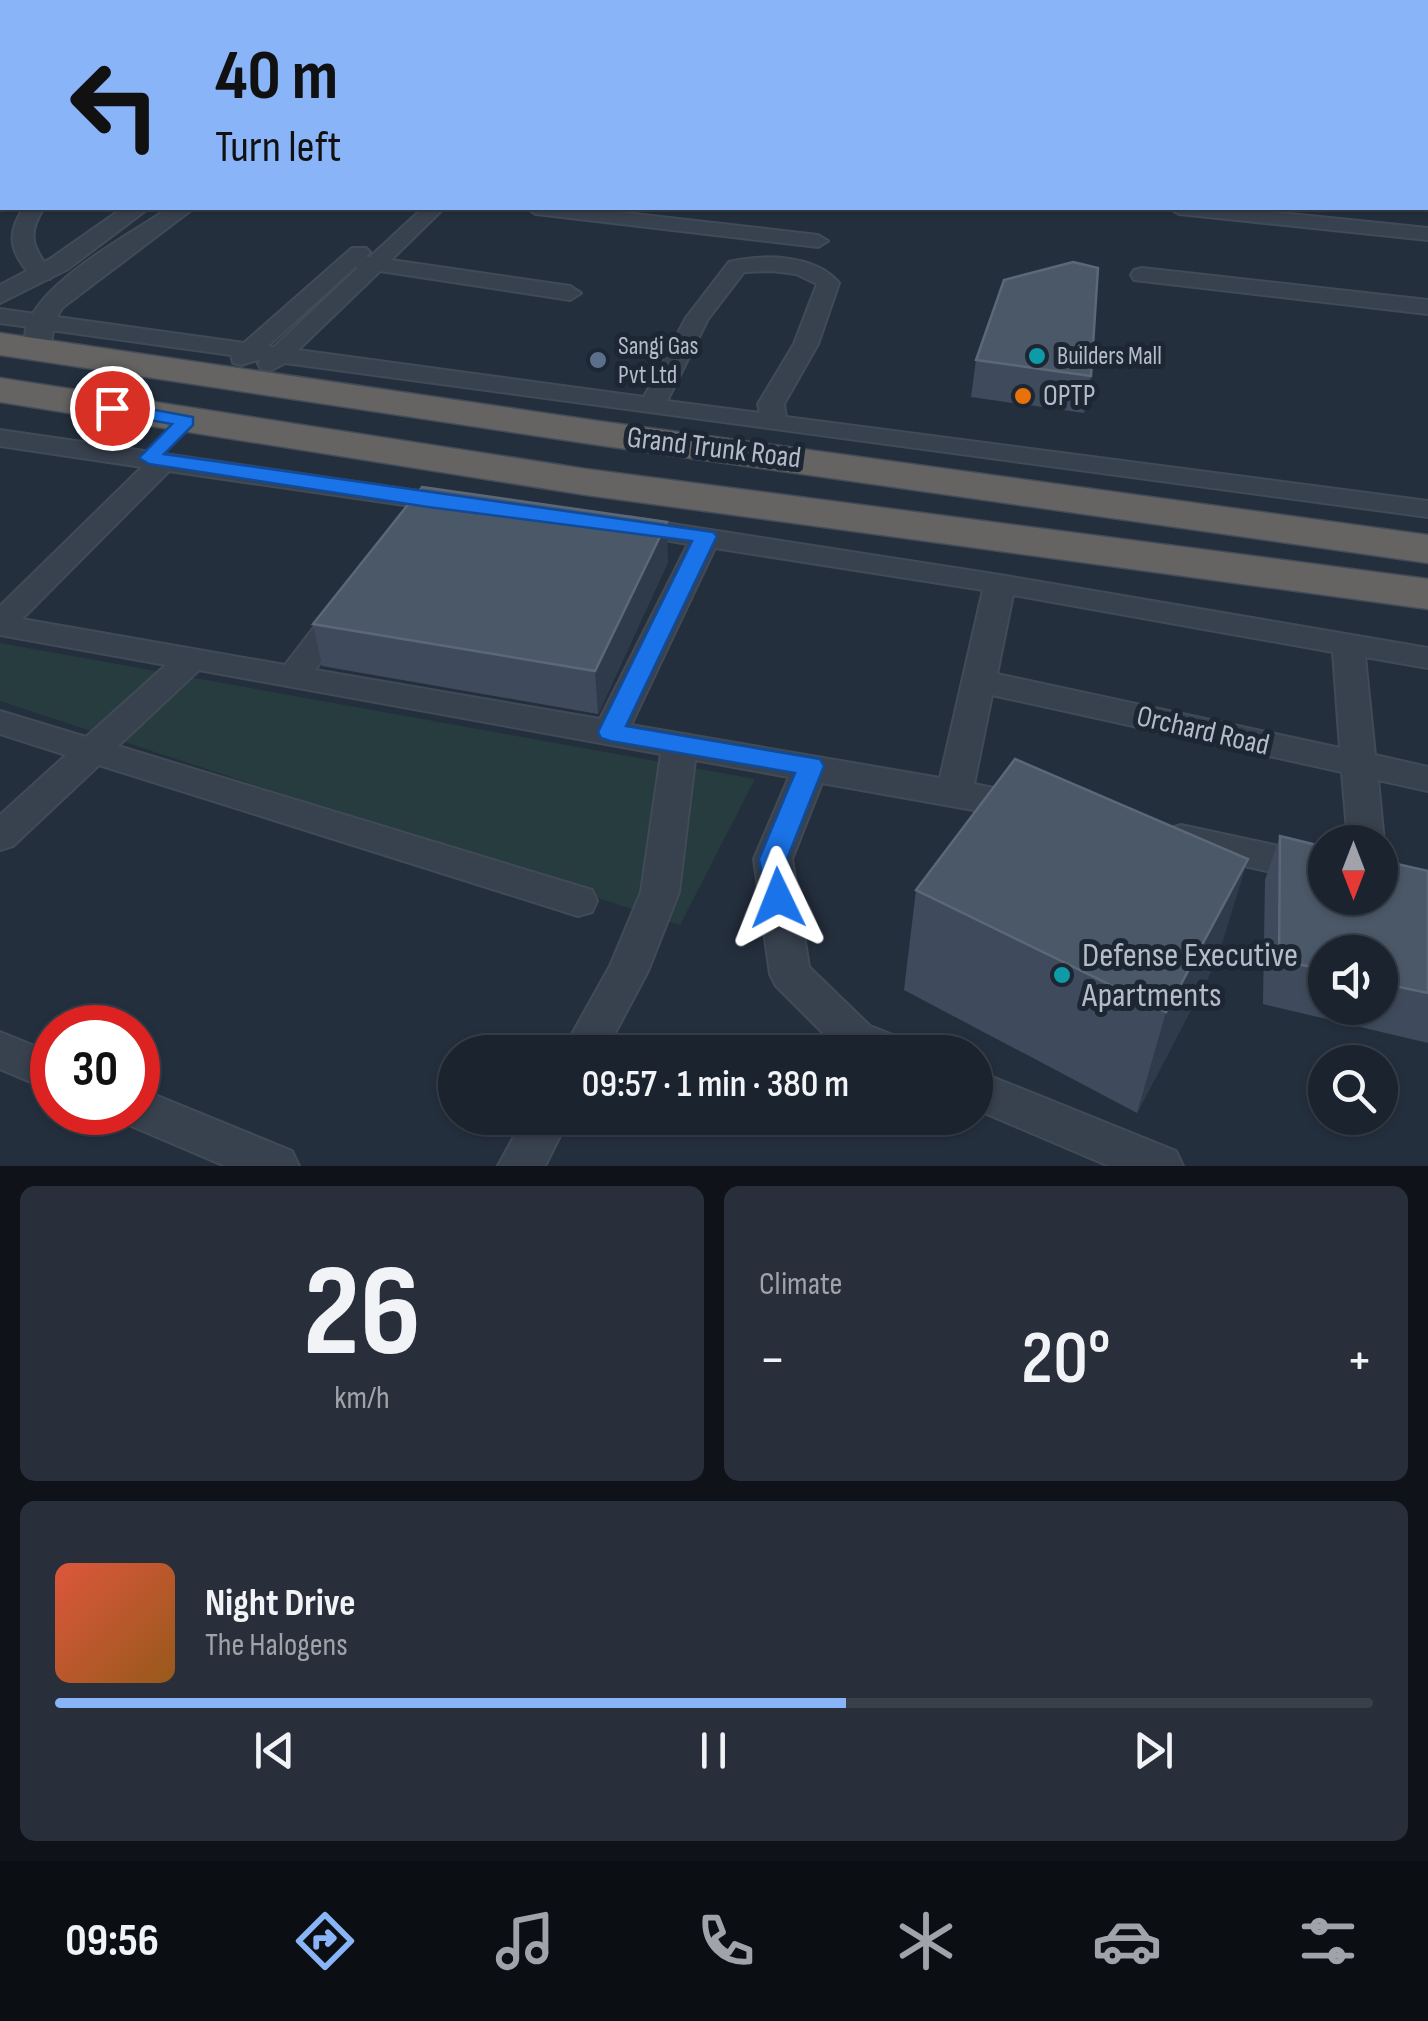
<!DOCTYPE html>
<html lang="en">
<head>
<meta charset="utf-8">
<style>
	body { margin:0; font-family:"Sofia Sans Condensed",sans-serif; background:#282f3a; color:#f1f3f6; height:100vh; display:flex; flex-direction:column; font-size:38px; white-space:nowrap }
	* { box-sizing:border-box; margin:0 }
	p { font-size:32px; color:#a0a4aa }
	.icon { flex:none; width:55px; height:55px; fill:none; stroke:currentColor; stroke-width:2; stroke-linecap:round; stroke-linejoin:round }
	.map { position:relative; height:1166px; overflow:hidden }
	.drawer { display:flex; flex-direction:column; gap:20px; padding:20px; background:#0f1319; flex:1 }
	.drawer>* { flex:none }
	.hud { position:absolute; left:0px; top:0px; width:1430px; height:210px; box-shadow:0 2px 8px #0004,0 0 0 2px #39404a; background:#8ab4f8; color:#111; overflow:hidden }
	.needle { width:65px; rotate:180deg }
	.controls { position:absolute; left:1308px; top:825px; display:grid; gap:20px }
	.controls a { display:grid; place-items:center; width:90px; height:90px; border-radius:50%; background:#1b232e; box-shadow:0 2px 8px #0004,0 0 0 2px #39404a; font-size:50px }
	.speed { position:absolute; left:30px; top:1005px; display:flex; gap:20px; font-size:50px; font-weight:700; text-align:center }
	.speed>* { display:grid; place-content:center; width:130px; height:130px; border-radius:50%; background:#1b232e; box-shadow:0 2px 8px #0004,0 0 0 2px #39404a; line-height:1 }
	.speed .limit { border:15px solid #d22; background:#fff; color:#111 }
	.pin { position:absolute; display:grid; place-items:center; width:85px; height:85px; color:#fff; margin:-42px; border:5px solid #fff; border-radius:50%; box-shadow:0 2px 10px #0007 }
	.me { position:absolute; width:110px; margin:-55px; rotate:358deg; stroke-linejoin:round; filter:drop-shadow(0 0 8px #0008) }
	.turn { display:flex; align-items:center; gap:35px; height:210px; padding:0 50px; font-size:45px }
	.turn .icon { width:130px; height:130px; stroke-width:2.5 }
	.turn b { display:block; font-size:70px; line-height:85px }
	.big { font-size:75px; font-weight:600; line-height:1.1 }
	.drawer .tile { flex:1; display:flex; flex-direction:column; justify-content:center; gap:15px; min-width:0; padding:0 35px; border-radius:15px; background:#282f3a }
	.drawer .dial { align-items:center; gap:0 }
	.dial b { font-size:130px; line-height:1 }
	.song { display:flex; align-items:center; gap:30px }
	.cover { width:120px; height:120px; border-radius:15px; background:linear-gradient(135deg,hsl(10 70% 55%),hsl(30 70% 35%)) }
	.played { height:10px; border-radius:5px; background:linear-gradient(90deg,#8ab4f8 60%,#39404a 60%) }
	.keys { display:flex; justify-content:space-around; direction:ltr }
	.heat { display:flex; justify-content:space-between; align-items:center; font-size:55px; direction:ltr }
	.drawer .tiles { flex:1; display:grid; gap:20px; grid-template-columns:1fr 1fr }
	.tile:last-child { grid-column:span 2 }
	.trip { position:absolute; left:438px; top:1035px; width:555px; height:100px; border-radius:50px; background:#1b232e; box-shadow:0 2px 8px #0004,0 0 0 2px #39404a; font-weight:600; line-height:100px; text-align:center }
	.dock { display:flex; height:160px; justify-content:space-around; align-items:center; background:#0b0e12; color:#a0a4aa }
	.dock .icon { width:70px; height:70px }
	.dock .on { color:#8ab4f8 }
	.dock b { font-size:45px; color:#f1f3f6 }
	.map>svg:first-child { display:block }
	.green { fill:#263c3f }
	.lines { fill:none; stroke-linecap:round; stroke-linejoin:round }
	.minor-casing { stroke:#414a57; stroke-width:4 }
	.tertiary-casing { stroke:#414a57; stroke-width:4 }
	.trunk-casing { stroke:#434c59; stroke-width:3 }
	.minor { fill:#38414e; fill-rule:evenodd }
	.tertiary { fill:#38414e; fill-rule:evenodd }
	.trunk { fill:#656462; fill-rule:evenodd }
	.wall { fill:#3f4b5c; fill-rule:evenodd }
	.shaded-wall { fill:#2f3b4b }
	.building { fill:#4b5868; stroke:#5c6777; stroke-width:2.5 }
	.route { fill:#1a73e8; stroke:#114b97; stroke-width:2.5 }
	.culture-dot { fill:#0f9aa8; stroke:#1d2633; stroke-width:4 }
	.service-dot { fill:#5c6f8a; stroke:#1d2633; stroke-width:4 }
	.food-dot { fill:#e8710a; stroke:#1d2633; stroke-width:4 }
	.labels { text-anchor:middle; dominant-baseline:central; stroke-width:10; stroke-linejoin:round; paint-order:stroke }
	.far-poi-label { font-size:25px; fill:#b4bcc9; stroke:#1d2633; text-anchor:start }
	.poi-label { font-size:30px; fill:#b4bcc9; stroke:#1d2633; text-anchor:start }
	.street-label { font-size:30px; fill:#b4bcc9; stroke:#1d2633 }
	.near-poi-label { font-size:35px; fill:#b4bcc9; stroke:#1d2633; text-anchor:start }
</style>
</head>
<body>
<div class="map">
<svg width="1428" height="1166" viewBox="0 0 1428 1166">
	<rect width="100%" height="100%" fill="#242f3e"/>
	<path class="green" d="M0,643l755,136 -75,146 -680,-224z"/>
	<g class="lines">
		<g class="minor-casing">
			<path id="minor" d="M522,0h42l1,2h-41z
				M2,41v10l-2,1v-10z
				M0,70h2v10h-2z
				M24,208h20c-19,28 -10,42 9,66l-3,5h-16c-22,-24 -30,-43 -10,-71z
				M423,208h21l-53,52 179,26 11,7 -11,7 -190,-29 -82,79 346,47 42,-79 43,-56c34,-8 86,-8 110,21l-21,61 -34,60 2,13 642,84v16l-1143,-154 -15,8 -9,-2 -3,-5 3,-5 -20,6 -8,-2 -2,-8 -231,-32v-14l244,34 108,-95h14l4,4 -4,5h4zM355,267l3,1 -84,79 -6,-1zM772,271l24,3 21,10 -23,60 -36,60 2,9 -93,-12 41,-82 36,-47z
				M526,208h57l235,27 10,6 -10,6 -282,-33z
				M1169,208h63l196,20v12l-249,-26z
				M1142,268l286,32v14l-294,-34 -3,-5 3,-5z
				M0,430l452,66 14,8 -14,8 -283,-41 -147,148 263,46 44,-57h22l4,7 -40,55 285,49 88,-175 -71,-12 -4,-6 4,-6 10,-3 373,58 428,73v20l-63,-11 10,98 53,12v24l-50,-11 6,62 -4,8v-8h-32l-6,-70 -350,-77 -18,89 63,13 5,9 -5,9 -13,4 -202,-36 -30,76 17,108 61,59 33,13 6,13h-67l-66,-66 -6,-12 -16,-115 35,-82 -94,-17 -16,132 -31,79 -43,81h-43l48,-86 31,-74 20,-138 -462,-84 -81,76 474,144 5,11 -5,11 -14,4 -479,-151 -86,81 -13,4v-35l66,-60 -66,-21v-23l86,26 80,-72 -166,-30v-29l142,-139 -142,-21zM715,548l268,42 -43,188 -309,-53zM1013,595l320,57 7,96 -343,-74z
				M1181,825l144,31v28l-157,-35 -5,-10 5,-10z
				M0,1032l52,21v38l-52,-22z
				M975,1070l201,81 7,15h-74l-134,-57z
				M138,1088l154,63 7,15h-74l-103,-44 -4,-10h20z
				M524,1118h45l-24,48h-47z"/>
		</g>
		<g class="tertiary-casing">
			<path id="tertiary" d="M123,208h26l-81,61 -68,34v-18l50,-26z
				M168,208h26l-132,100 -7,12 -6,34h-20c-29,-54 106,-121 139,-146z"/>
		</g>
		<g class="trunk-casing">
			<path id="trunk" d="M0,333l598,88 830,114v28l-830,-118 -598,-90z
				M0,378l586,91 842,110v30l-842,-114 -586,-93z"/>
		</g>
		<use href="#minor" class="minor"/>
		<use href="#tertiary" class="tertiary"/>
		<use href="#trunk" class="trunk"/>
	</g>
	<path class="wall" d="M976,360l115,16 -7,37 -113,-16z
		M668,562l-70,152 -276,-48 -9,-42z
		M1280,836l148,35v172l-165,-39 2,-124zM1325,952h55v56h-55z
		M916,890l301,70 -80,153 -233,-123z"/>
	<path class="shaded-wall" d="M667,522l1,40 -70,152 -3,-43z
		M1248,859l-31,101 -80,153 29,-101z"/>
	<path class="building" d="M1073,262l25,6 -7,108 -115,-16 28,-80z
		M422,487l245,35 -72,149 -282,-47z
		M1015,759l233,100 -82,153 -250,-122z
		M1280,836l45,11v51h55v-38l48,11v122l-48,-10v-31h-55v18l-46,-10z"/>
	<path class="route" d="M112,402l81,15v8l-29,29 549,78 4,4 -91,190 194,33 4,7 -37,93 6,39 -4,8 -11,3 -10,-3 -9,-47 36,-86 -185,-32 -9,-3 -3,-6 94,-191 -264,-34 -279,-43 -10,-6 33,-34 -67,-12v-8z"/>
	<g class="culture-dot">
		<circle cx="1037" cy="356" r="10"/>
		<circle cx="1062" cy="975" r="10"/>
	</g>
	<circle class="service-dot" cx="598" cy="360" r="10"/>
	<circle class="food-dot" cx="1023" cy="396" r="10"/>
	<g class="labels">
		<g class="far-poi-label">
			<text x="618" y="346">Sangi Gas<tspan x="618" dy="29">Pvt Ltd</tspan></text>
			<text x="1057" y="356">Builders Mall</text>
		</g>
		<g class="poi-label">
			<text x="1043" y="396">OPTP</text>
		</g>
		<g class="street-label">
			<text transform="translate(714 448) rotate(7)">Grand Trunk Road</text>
			<text transform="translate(1203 731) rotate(13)">Orchard Road</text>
		</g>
		<g class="near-poi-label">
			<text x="1082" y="955">Defense Executive<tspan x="1082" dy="40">Apartments</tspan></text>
		</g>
	</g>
</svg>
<div class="controls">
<a><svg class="needle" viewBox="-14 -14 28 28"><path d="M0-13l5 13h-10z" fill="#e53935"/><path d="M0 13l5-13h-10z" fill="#a0a4aa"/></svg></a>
<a><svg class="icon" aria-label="sound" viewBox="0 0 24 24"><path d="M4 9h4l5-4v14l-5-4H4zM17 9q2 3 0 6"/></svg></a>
<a><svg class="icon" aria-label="search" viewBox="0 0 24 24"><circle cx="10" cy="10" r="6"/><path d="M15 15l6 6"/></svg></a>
</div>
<div class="speed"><div class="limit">30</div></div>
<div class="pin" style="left:112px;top:408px;background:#d93025"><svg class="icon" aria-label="arrive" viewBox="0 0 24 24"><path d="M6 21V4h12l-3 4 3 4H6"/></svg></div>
<svg class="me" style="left:778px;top:898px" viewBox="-20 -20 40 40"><path d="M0-17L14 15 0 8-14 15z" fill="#1a73e8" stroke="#fff" stroke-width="4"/></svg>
<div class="trip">09:57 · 1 min · 380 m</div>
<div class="hud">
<div class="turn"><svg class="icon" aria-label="left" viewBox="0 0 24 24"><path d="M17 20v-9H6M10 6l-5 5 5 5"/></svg><div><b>40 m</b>Turn left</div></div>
</div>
</div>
<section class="drawer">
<div class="tiles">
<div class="tile dial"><b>26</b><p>km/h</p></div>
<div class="tile"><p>Climate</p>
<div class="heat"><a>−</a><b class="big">20°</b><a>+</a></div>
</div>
<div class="tile">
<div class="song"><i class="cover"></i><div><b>Night Drive</b><p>The Halogens</p></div></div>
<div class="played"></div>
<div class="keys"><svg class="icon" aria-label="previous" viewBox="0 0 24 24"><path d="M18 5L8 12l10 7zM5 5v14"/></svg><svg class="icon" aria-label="pause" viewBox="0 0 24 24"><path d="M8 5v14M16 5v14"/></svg><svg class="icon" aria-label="next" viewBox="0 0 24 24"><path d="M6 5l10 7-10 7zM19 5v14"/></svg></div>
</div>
</div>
</section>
<nav class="dock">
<b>09:56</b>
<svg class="icon on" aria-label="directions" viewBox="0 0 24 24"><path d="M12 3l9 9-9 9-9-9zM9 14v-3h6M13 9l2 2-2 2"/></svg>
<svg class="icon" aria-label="music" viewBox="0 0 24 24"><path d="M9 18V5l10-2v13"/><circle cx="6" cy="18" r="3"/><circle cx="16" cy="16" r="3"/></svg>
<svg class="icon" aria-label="phone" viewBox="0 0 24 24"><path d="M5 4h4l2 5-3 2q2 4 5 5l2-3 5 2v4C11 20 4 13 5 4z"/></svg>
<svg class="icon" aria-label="climate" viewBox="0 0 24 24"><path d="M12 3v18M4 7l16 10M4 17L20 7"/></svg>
<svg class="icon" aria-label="car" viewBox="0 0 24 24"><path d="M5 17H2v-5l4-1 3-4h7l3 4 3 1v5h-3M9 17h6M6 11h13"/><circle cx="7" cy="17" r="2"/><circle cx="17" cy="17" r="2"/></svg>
<svg class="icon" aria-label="filters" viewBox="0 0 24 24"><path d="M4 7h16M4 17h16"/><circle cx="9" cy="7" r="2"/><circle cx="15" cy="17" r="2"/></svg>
</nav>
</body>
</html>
